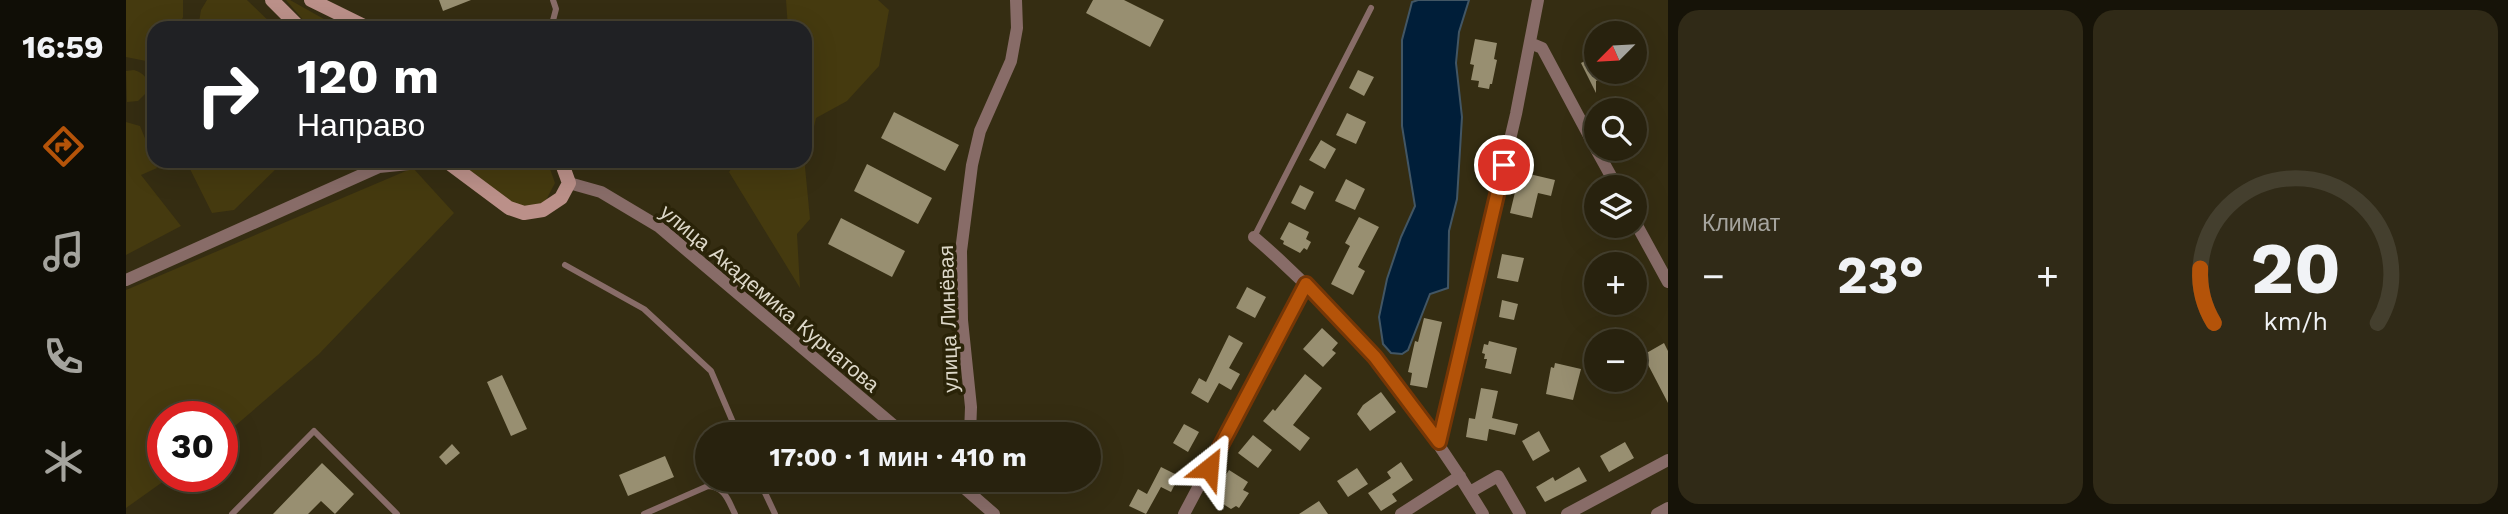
<!DOCTYPE html>
<html lang="ru">
<head>
<meta charset="utf-8">
<style>
	body { margin:0; font-family:"Work Sans",sans-serif; background:#302a17; color:#f1f3f6; height:100vh; display:flex; flex-direction:column; font-size:26px; white-space:nowrap }
	* { box-sizing:border-box; margin:0 }
	p { font-size:23px; color:#a5a49e }
	.icon { flex:none; width:38px; height:38px; fill:none; stroke:currentColor; stroke-width:2; stroke-linecap:round; stroke-linejoin:round }
	.map { position:relative; flex:1; overflow:hidden }
	.sheet { display:flex; flex-direction:column; gap:10px; padding:10px; background:#161308; width:840px }
	.sheet>* { flex:none }
	.hud { position:absolute; left:21px; top:21px; width:665px; height:147px; border-radius:21px; box-shadow:0 7px 28px #0002,0 0 0 2px #443f2e; background:#202124; color:#fff; overflow:hidden }
	.needle { width:46px; rotate:246deg }
	.tools { position:absolute; left:1458px; top:21px; display:grid; gap:14px }
	.tools a { display:grid; place-items:center; width:63px; height:63px; border-radius:50%; background:#28220e; box-shadow:0 7px 28px #0002,0 0 0 2px #443f2e; font-size:35px }
	.speed { position:absolute; left:21px; top:401px; display:flex; gap:14px; font-size:35px; font-weight:700; text-align:center }
	.speed>* { display:grid; place-content:center; width:91px; height:91px; border-radius:50%; background:#28220e; box-shadow:0 7px 28px #0002,0 0 0 2px #443f2e; line-height:1 }
	.speed .limit { border:10px solid #d22; background:#fff; color:#111 }
	.pin { position:absolute; display:grid; place-items:center; width:60px; height:60px; color:#fff; margin:-30px; border:4px solid #fff; border-radius:50%; box-shadow:0 2px 7px #0007 }
	.me { position:absolute; width:77px; margin:-38px; rotate:28deg; stroke-linejoin:round; filter:drop-shadow(0 0 5px #0008) }
	.turn { display:flex; align-items:center; gap:24px; height:147px; padding:0 35px; font-size:32px }
	.turn .icon { width:91px; height:91px; stroke-width:2.5 }
	.turn b { display:block; font-size:49px; line-height:60px }
	.big { font-size:52px; font-weight:700; line-height:1.1 }
	.sheet .tile { flex:1; display:flex; flex-direction:column; justify-content:center; gap:10px; min-width:0; padding:0 24px; border-radius:21px; background:#302a17 }
	.sheet .dial { align-items:center; gap:0 }
	.dial svg { height:182px; overflow:visible; fill:none; stroke:#443f2e; stroke-width:7; stroke-linecap:round; text-anchor:middle }
	.dial text { fill:#f1f3f6; stroke:none }
	.heat { display:flex; justify-content:space-between; align-items:center; font-size:38px; direction:ltr }
	.sheet .tiles { flex:1; display:grid; gap:10px; grid-template-columns:repeat(2,1fr) }
	.trip { position:absolute; left:569px; top:422px; width:406px; height:70px; border-radius:35px; background:#28220e; box-shadow:0 7px 28px #0002,0 0 0 2px #443f2e; font-weight:700; line-height:70px; text-align:center }
	main { display:flex; flex:1; min-height:0 }
	.tabs { display:flex; flex-direction:column; width:126px; justify-content:space-around; align-items:center; background:#100e06; color:#a5a49e }
	.tabs .icon { width:49px; height:49px }
	.tabs .on { color:#b45309 }
	.tabs b { font-size:32px; color:#f1f3f6 }
	.map>svg:first-child { display:block }
	.green { fill:#453a0f }
	.water { fill:#001e39; stroke:#425664; stroke-width:2 }
	.building { fill:#988f71 }
	.lines { fill:none; stroke-linecap:round; stroke-linejoin:round }
	.lane { stroke:#886c68; stroke-width:6 }
	.street { stroke:#886c68; stroke-width:12 }
	.secondary { stroke:#bb9089; stroke-width:14 }
	.route-casing { stroke:#753606; stroke-width:18 }
	.route { stroke:#b45309; stroke-width:12 }
	.labels { text-anchor:middle; dominant-baseline:central; stroke-width:7; stroke-linejoin:round; paint-order:stroke }
	.street-label { font-size:21px; fill:#ddd8c9; stroke:#2a2308 }
</style>
</head>
<body>
<main>
<nav class="tabs">
<b>16:59</b>
<svg class="icon on" aria-label="directions" viewBox="0 0 24 24"><path d="M12 3l9 9-9 9-9-9zM9 14v-3h6M13 9l2 2-2 2"/></svg>
<svg class="icon" aria-label="music" viewBox="0 0 24 24"><path d="M9 18V5l10-2v13"/><circle cx="6" cy="18" r="3"/><circle cx="16" cy="16" r="3"/></svg>
<svg class="icon" aria-label="phone" viewBox="0 0 24 24"><path d="M5 4h4l2 5-3 2q2 4 5 5l2-3 5 2v4C11 20 4 13 5 4z"/></svg>
<svg class="icon" aria-label="climate" viewBox="0 0 24 24"><path d="M12 3v18M4 7l16 10M4 17L20 7"/></svg>
</nav>
<div class="map">
<svg width="1542" height="514" viewBox="0 0 1542 514">
	<rect width="100%" height="100%" fill="#352d12"/>
	<path class="green" d="M0,0h57v17l-4,11h-25v31l-8,2 -20,-4z
		M81,0h40l29,28h-78l3,-18z
		M160,0h4l50,28h-30z
		M660,0h92l11,10 -10,56 -32,35 -31,17 -11,49 5,52 -13,15 3,54 -71,-116 8,-11h68v-133h-17z
		M8,70c11,3 15,10 14,21l-10,10 -11,1 -1,-31z
		M0,122l14,4 17,42 -16,7 40,51 -55,29z
		M60,161h98l-50,49 -22,3z
		M331,161h85l7,5 6,17 -10,19 -18,5 -13,-3z
		M287,168l41,45 -135,141 -97,83v-21h-59v60h8l-45,32v-218z"/>
	<path class="water" d="M1292,0h51l-10,32 -3,31 6,54 -5,82 -8,32 -1,57 -18,6 -22,56 -6,4 -11,-1 -8,-9 -4,-27 8,-38 14,-42 14,-31 -13,-80v-86l10,-38z"/>
	<path class="building" d="M313,0h32l-28,11z
		M967,0h31l40,20 -14,27 -64,-34z
		M1349,39l22,4 -3,16 3,1 -5,24h-2l-1,5 -11,-2 1,-6 -8,-1 3,-15 -4,-1z
		M1470,55v17h17l-17,9v12l-15,-30z
		M1232,70l16,7 -10,19 -15,-8z
		M768,112l65,33 -14,26 -64,-33z
		M1221,113l19,9 -10,22 -20,-9z
		M1195,140l15,9 -11,20 -16,-9z
		M741,164l65,34 -14,26 -64,-33z
		M1390,171l39,9 -4,16 -13,-3 -6,25 -22,-5 6,-25 -4,-1z
		M1220,179l19,10 -10,21 -20,-9z
		M1174,185l14,7 -9,18 -14,-7z
		M1233,217l20,10 -21,40 7,4 -12,24 -22,-11 19,-38 -5,-3z
		M715,218l64,33 -13,26 -64,-33z
		M1163,222l20,10 -3,7 5,3 -4,8 -3,-2 -4,5 -17,-9 1,-3 -4,-2z
		M1376,254l22,4 -6,24 -21,-4z
		M1121,287l19,10 -11,21 -19,-10z
		M1376,300l16,4 -4,16 -15,-3z
		M1298,318l18,4 -15,66 -17,-3 2,-12 -4,-1 7,-31 3,1z
		M1196,328l16,15 -6,7 4,3 -13,14 -20,-18z
		M1103,335l14,8 -14,25 11,6 -9,16 -12,-7 -11,20 -17,-10 8,-15 7,4z
		M1363,341l28,7 -6,26 -26,-6 2,-9h-3l1,-5 -3,-1 2,-9 4,1z
		M1538,343l4,8v52l-25,-48z
		M1429,363l26,6 -8,31 -27,-6 5,-27 3,1z
		M1179,374l17,14 -29,37 17,13 -10,13 -37,-30 10,-12 2,2z
		M376,375l25,54 -16,7 -24,-54z
		M1355,388l17,3 -6,27 26,6 -3,11 -26,-6 -2,12 -21,-4 3,-19 6,1z
		M1255,392l15,20 -26,19 -13,-17 6,-9z
		M1058,424l15,8 -11,20 -15,-9z
		M1413,431l11,20 -17,10 -11,-20z
		M1127,435l19,15 -14,18 -20,-15z
		M1499,442l9,16 -25,14 -9,-16z
		M326,444l8,9 -14,12 -7,-8z
		M539,456l9,21 -46,19 -9,-21z
		M1275,462l12,18 -21,14 5,7 -16,10 -13,-18 23,-15 -4,-6z
		M196,463l32,31 -19,20 -14,-13 -13,13h-35z
		M1035,467l18,9 -8,16 -10,-5 -15,27 -17,-8 9,-17 9,5z
		M1453,467l8,14 -42,21 -9,-15 17,-10 2,4z
		M1231,468l11,16 -20,13 -11,-16z
		M1103,470l19,12 -5,8 6,3 -10,15 -3,-2 -5,3 -19,-12z
		M1193,501l9,13h-29z"/>
	<g class="lines">
		<path class="lane" d="M425,28l5,-19 -3,-9
			M1128,237l117,-229
			M439,265l79,44 67,62 27,63
			M633,480l16,34
			M106,514l82,-83 83,83
			M518,514l64,-28c17,1 20,14 27,28"/>
		<path class="street" d="M1404,43l12,5 54,101
			M1470,149l21,38
			M443,183l32,9 57,34 246,208
			M1508,220l34,62
			M1128,237c92,79 167,173 229,277
			M0,280l253,-113 60,-6
			M844,434l1,-27 -9,-87 -1,-69 11,-86 8,-34 31,-70 6,-33 -1,-28
			M1313,442l77,-328 22,-114
			M829,480l39,34
			M1344,492l28,-16 22,38
			M1058,514l122,-230
			M1275,514l59,-38
			M1441,514l101,-54
			M1531,514l11,-6"/>
		<path class="secondary" d="M146,0l28,28
			M185,0l57,28
			M320,161l63,47 15,5 19,-3 18,-12 8,-15 -8,-22"/>
	</g>
	<g class="lines">
		<g class="route-casing">
			<path id="route" d="M1083,468l97,-184 69,73 64,85 65,-277"/>
		</g>
		<use href="#route" class="route"/>
	</g>
	<g class="labels">
		<g class="street-label">
			<text transform="translate(644 298) rotate(40)">улица Академика Курчатова</text>
			<text transform="translate(822 319) rotate(-92)">улица Линёвая</text>
		</g>
	</g>
</svg>
<div class="tools">
<a><svg class="needle" viewBox="-14 -14 28 28"><path d="M0-13l5 13h-10z" fill="#e53935"/><path d="M0 13l5-13h-10z" fill="#a5a49e"/></svg></a>
<a><svg class="icon" aria-label="search" viewBox="0 0 24 24"><circle cx="10" cy="10" r="6"/><path d="M15 15l6 6"/></svg></a>
<a><svg class="icon" aria-label="layers" viewBox="0 0 24 24"><path d="M12 4l9 5-9 5-9-5zM3 14l9 5 9-5"/></svg></a>
<a>+</a>
<a>−</a>
</div>
<div class="speed"><div class="limit">30</div></div>
<div class="pin" style="left:1378px;top:165px;background:#d93025"><svg class="icon" aria-label="arrive" viewBox="0 0 24 24"><path d="M6 21V4h12l-3 4 3 4H6"/></svg></div>
<svg class="me" style="left:1083px;top:468px" viewBox="-20 -20 40 40"><path d="M0-17L14 15 0 8-14 15z" fill="#b45309" stroke="#fff" stroke-width="4"/></svg>
<div class="trip">17:00 · 1 мин · 410 m</div>
<div class="hud">
<div class="turn"><svg class="icon" aria-label="right" viewBox="0 0 24 24"><path d="M7 20v-9h11M14 6l5 5-5 5"/></svg><div><b>120 m</b>Направо</div></div>
</div>
</div>
<section class="sheet">
<div class="tiles">
<div class="tile"><p>Климат</p>
<div class="heat"><a>−</a><b class="big">23°</b><a>+</a></div>
</div>
<div class="tile dial"><svg viewBox="0 0 100 80">
<path d="M14 69A42 42 0 1 1 86 69"/>
<path d="M14 69A42 42 0 0 1 8 45" stroke="#b45309"/>
<text x="50" y="56" font-size="32" font-weight="700">20</text>
<text x="50" y="72" font-size="11">km/h</text>
</svg></div>
</div>
</section>
</main>
</body>
</html>
